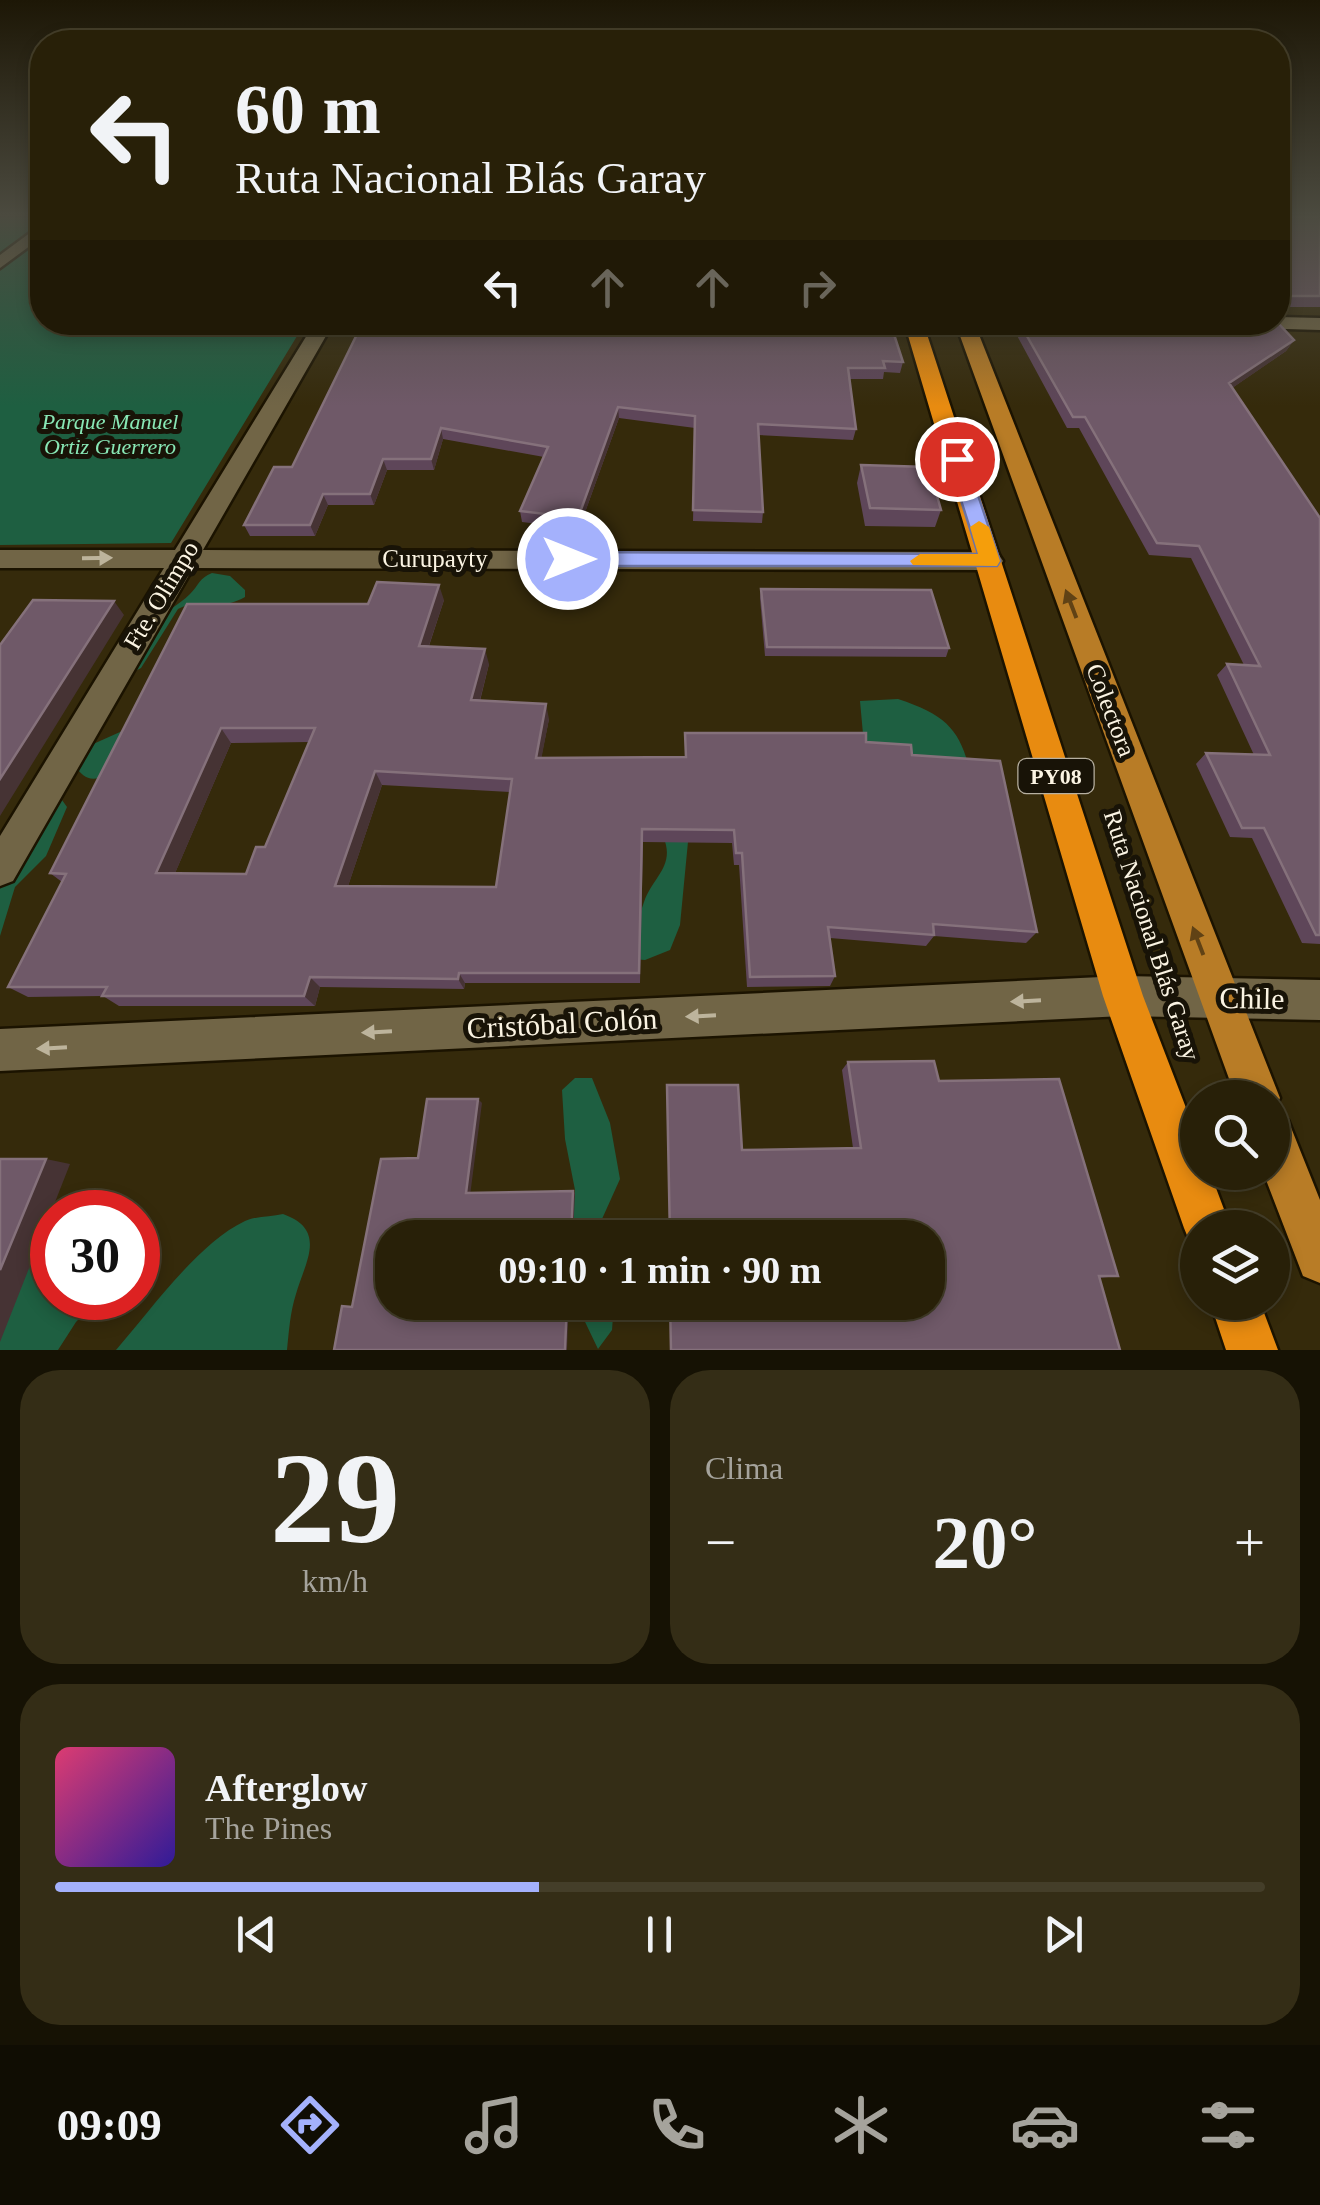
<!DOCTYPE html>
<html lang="es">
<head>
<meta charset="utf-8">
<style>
	body { margin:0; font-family:Georgia,serif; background:#342d16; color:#f1f3f6; height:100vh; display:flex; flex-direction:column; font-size:38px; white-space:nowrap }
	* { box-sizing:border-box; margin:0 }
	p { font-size:32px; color:#a5a39c }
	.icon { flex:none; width:55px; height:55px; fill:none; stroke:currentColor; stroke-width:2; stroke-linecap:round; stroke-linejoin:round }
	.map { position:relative; height:1350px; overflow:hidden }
	.sheet { display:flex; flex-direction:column; gap:20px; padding:20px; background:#161204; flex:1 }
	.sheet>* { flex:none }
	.hud { position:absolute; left:30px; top:30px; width:1260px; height:305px; border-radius:40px; box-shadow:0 5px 15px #0003,0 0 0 2px #443e29; background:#282008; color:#f1f3f6; overflow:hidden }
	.buttons { position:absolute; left:1180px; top:1080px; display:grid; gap:20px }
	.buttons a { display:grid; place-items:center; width:110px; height:110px; border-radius:50%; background:#282008; box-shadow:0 5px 15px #0003,0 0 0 2px #443e29; font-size:50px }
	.speed { position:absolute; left:30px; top:1190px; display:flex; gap:20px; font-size:50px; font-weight:700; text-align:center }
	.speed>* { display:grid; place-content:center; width:130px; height:130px; border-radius:50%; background:#282008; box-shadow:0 5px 15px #0003,0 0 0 2px #443e29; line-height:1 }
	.speed .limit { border:15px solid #d22; background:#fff; color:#111 }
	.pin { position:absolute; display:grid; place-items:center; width:85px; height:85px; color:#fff; margin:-42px; border:5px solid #fff; border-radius:50%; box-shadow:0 2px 10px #0007 }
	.me { position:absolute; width:110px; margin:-55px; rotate:90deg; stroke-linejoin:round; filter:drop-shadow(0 0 8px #0008) }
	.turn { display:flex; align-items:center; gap:35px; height:210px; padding:0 40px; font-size:45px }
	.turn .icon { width:130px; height:130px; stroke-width:2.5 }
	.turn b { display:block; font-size:70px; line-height:85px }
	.lanes { display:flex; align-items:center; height:95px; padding:0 40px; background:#0003; justify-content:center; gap:50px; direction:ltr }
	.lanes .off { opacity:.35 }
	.big { font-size:75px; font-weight:600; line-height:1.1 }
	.sheet .tile { flex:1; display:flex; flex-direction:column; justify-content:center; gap:15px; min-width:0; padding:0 35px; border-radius:40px; background:#342d16 }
	.sheet .dial { align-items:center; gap:0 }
	.dial b { font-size:130px; line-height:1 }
	.song { display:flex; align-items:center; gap:30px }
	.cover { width:120px; height:120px; border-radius:15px; background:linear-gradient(135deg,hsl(340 70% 55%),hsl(250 70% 35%)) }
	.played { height:10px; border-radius:5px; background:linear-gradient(90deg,#a4b1fc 40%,#443e29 40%) }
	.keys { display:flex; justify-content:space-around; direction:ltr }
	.heat { display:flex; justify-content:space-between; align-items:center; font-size:55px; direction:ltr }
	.sheet .tiles { flex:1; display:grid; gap:20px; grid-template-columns:1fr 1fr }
	.tile:last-child { grid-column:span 2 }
	.trip { position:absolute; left:375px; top:1220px; width:570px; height:100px; border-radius:40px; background:#282008; box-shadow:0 5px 15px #0003,0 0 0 2px #443e29; font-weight:600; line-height:100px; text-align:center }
	.dock { display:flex; height:160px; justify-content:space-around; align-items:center; background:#100d03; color:#a5a39c }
	.dock .icon { width:70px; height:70px }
	.dock .current { color:#a4b1fc }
	.dock b { font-size:45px; color:#f1f3f6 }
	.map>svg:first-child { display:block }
	.green { fill:#1e5f41 }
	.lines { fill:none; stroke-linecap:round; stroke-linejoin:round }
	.minor-casing { stroke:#1b1300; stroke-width:5 }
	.major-casing { stroke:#1b1300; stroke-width:5 }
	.highway-casing { stroke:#1b1300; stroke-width:5 }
	.minor { fill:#716546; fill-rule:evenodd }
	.major { fill:#b87c26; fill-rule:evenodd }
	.highway { fill:#e88b10; fill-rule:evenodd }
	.wall { fill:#5e4659; fill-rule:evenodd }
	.shaded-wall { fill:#463334 }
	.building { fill:#6f5968; stroke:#85717b; stroke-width:2.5; fill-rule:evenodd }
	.oneway { fill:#bdb49c }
	.oneway2 { fill:#604215 }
	.route { fill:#a4b1fc; stroke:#6b73a4; stroke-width:2.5 }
	.slow { fill:#f59e0b }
	.labels { text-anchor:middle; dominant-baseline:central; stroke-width:10; stroke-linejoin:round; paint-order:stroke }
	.far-park-label { font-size:22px; font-style:italic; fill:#89e8b6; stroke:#181307 }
	.shield { fill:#181307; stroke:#b7b0a1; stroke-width:2.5 }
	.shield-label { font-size:22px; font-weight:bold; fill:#fbf4e3 }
	.street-label { font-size:25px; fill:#fbf4e3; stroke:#181307 }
	.near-street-label { font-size:30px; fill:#fbf4e3; stroke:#181307 }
</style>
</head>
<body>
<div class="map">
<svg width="1320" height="1350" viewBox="0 0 1320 1350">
	<rect width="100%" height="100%" fill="#352a0b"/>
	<path class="green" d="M0,217h42v105l263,1 -134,220 -171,2z
		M212,573l18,3 15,14v7c-28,16 -41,-2 -67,12l-37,59 -11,6 -27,-2c7,-33 65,-56 87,-78 9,-9 9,-16 22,-21z
		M898,699c54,18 63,33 76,86l-109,-29 -5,-55z
		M129,728l-23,48c-17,6 -22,2 -32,-11l8,-16z
		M62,800l5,7 -21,49 -31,31 -15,49v-52l49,-81z
		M690,821l-10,104 -10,25 -25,10 -13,-1c4,-18 5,-39 12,-57 9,-26 32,-36 19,-66z
		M575,1078h17l18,45 10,56 -18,40v18h-32l5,-47 -10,-51 -3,-49z
		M47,1207l54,5h-49v86h47l-23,24 -18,28h-58v-85z
		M283,1214c45,16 22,48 13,80 -6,19 -7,37 -9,56h-171c34,-39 82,-107 129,-129 11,-5 26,-4 38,-7z
		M576,1303h38l-2,27 -14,19z"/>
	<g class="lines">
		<g class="minor-casing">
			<path id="minor" d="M42,224v13l-42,31v-13z
				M1278,317l42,1v12l-62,-2 -9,-6h29z
				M315,322h19l-131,228 787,2 9,3 4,6 -4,6 -9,3 -797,-2 -180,313 -13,5v-50l164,-268h-164v-18h175z
				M1123,976l197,4v40l-197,-4 -1123,55v-42z"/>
		</g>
		<g class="major-casing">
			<path id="major" d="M955,322h19l306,776 -8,16v-16h-36z
				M1272,1114l16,6 32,80v83l-17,-7 -40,-104h9z"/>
		</g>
		<g class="highway-casing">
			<path id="highway" d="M904,322h19l220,674 55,143v33h12l21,56h-33v19l-7,-2 -7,-17 -81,-232z
				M1210,1302h50l18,48h-52z"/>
		</g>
		<use href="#minor" class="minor"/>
		<use href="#major" class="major"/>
		<use href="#highway" class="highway"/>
	</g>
	<path class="wall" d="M1278,217h42v90h-42z
		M363,322l540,40 -3,11 -16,-1 -1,7h-33l6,50 -3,11 -95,-5 5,77 -1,11 -69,-2 2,-93 -76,-10 -40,111 -57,-7 -2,-11 24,-54 -101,-18 -9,31h-47l-13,35h-46l-13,31h-65l-6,-11 48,-58z
		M1018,322l276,18 -8,11 -54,37 88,130v426l-18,-1 -50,-105 -22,-1 -34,-73 10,-11 48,2 -37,-80 10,-11 17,1 -53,-107 -42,-3 -70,-127h-12l-52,-96z
		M861,465l80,45 -6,17 -70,-1 -8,-43z
		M761,589l188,59 -3,9 -181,-1 -5,-58z
		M444,600l-15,46 60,18 -9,37 69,18 -8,39 144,-1v-24l181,9 46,13 125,177 -11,11 -92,-7 -8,10 -96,-8 5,38 -5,10 -83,1 -8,-122h-5l-2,-22 -89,-1 -3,141h-175l-1,6 -144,-2 -5,19h-196l-16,-10 -75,1 -20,-10 54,-105 -12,-9 318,-269zM309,742l-44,105 -19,27 -71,-1 56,-130zM382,785l128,7 -14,95 -148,-1z
		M848,1062l91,19 179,195 -19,2 -430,-40 73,-88 111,-2 -11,-78z"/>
	<path class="shaded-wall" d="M1294,340l-8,11 -64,44 7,-12z
		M618,407l1,11 -40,111 -1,-11z
		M441,428l2,11 -9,31 -3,-11z
		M383,459l4,11 -13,35 -4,-11z
		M323,494l5,11 -13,31 -5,-11z
		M439,585l5,15 -20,60 -5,-14z
		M114,601l10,14 -124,201v-37z
		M485,649l4,15 -13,51 -5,-15z
		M546,704l3,15 -10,52 -3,-13z
		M221,728l10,15 -61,142 -14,-12z
		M375,771l7,14 -38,113 -9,-12z
		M459,973l6,10 -1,6 -6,-10z
		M310,977l10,10 -5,19 -11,-10z
		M478,1099l4,4 -12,93 -4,-3z
		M46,1159l24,5 -70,178v-72z
		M573,1191l2,2 -2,45h-2z
		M567,1302h2l-2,48h-2z"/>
	<path class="building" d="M1278,217h42v79h-42z
		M363,322h527l13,40 -20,-1 2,7h-37l8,61 -98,-5 5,88 -70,-2 2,-94 -77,-9 -40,111 -58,-7 28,-64 -107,-19 -10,31h-48l-13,35h-47l-13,31h-66l30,-58h18z
		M1019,322h258l17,18 -65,43 91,135v417h-4l-52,-107h-22l-36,-75 64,2 -43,-91 33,2 -61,-120 -42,-3 -72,-126h-12z
		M861,465l68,2 12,43 -71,-2z
		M377,582l62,3 -20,61 66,3 -14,51 75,4 -10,54 150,-1 -1,-24h181v9l45,3 1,10 88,6 37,171 -104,-8 1,11 -106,-8 7,49 -85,1 -8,-124h-6l-2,-23 -92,-1 -3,144h-180l-1,6 -148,-2 -6,19h-202l5,-9h-99l58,-113 -16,-1 137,-269h181zM221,728h94l-50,119h-9l-10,27 -90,-1zM375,771l137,8 -16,108 -161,-1z
		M761,589l170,1 18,58 -182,-1z
		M33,600l81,1 -114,178v-134z
		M934,1061l5,20 120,-2 59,197h-19l21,74h-449l-1,-48h258v-64h-258l-3,-153h71l4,65 119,-2 -13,-86z
		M427,1099h51l-12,94 107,-2 -2,47h-179v64h175l-2,48h-231l8,-44 10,1 29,-148 37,-1z
		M0,1159h46l-46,111z"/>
	<defs><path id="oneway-solid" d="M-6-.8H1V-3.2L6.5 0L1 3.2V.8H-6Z" transform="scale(2.5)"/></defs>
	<g class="oneway">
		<use href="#oneway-solid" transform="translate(97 558) rotate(-1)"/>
		<use href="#oneway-solid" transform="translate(1026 1001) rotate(177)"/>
		<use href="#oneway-solid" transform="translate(701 1016) rotate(177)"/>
		<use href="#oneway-solid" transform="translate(377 1032) rotate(177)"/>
		<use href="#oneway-solid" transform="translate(52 1048) rotate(177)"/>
	</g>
	<g class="oneway2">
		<use href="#oneway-solid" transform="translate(1071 604) rotate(-111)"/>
		<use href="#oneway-solid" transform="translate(1198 941) rotate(-111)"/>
	</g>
	<linearGradient id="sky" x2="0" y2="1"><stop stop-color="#1d1706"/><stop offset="0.53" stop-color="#4b4a3f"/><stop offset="1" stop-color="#4b4a3f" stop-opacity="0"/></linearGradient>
	<rect width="1320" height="406" fill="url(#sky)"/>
	<path class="route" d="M957,453l9,6 34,102 -3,5h-429l-11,-7 11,-7 410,2 -30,-95z"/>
	<path class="slow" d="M979,521l10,6 11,34 -3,5 -84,-1 -3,-4 10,-7h58l-8,-27z"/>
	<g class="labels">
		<g class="far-park-label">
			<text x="110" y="421">Parque Manuel<tspan x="110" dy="25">Ortiz Guerrero</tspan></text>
		</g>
		<rect class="shield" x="1018.5" y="759" width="75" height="34" rx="8"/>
		<g class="shield-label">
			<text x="1056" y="776">PY08</text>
		</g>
		<g class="street-label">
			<text x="435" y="558">Curupayty</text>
			<text transform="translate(161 595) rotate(-59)">Fte. Olimpo</text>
			<text transform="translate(1111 710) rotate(69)">Colectora</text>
			<text transform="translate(1152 935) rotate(72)">Ruta Nacional Blás Garay</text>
		</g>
		<g class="near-street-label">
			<text transform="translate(1252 998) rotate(1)">Chile</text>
			<text transform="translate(562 1023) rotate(-3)">Cristóbal Colón</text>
		</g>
	</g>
</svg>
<div class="buttons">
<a><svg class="icon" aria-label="search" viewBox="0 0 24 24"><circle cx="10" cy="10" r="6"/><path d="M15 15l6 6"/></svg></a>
<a><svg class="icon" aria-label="layers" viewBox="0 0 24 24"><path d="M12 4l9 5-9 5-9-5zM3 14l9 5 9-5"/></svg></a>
</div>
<div class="speed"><div class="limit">30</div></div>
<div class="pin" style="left:957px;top:459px;background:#d93025"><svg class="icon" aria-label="arrive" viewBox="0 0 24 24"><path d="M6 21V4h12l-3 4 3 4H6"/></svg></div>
<svg class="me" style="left:568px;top:559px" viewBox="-20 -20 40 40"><circle r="17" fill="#a4b1fc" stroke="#fff" stroke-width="3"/><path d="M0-11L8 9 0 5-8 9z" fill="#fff"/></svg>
<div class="trip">09:10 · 1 min · 90 m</div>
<div class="hud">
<div class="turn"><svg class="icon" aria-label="left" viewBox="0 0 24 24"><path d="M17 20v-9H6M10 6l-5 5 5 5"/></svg><div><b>60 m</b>Ruta Nacional Blás Garay</div></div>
<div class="lanes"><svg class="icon" aria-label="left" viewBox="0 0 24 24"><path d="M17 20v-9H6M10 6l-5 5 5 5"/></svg><svg class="icon off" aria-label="ahead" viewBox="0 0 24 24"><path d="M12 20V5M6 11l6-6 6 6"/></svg><svg class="icon off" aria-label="ahead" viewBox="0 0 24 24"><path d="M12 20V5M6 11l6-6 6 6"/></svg><svg class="icon off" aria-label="right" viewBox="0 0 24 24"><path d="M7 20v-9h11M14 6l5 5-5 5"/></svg></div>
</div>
</div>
<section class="sheet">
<div class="tiles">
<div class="tile dial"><b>29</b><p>km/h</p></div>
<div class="tile"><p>Clima</p>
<div class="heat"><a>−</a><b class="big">20°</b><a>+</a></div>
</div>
<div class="tile">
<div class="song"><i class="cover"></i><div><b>Afterglow</b><p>The Pines</p></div></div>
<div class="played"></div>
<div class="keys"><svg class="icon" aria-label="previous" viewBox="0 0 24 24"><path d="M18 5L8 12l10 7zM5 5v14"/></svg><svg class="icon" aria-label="pause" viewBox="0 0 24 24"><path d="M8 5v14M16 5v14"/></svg><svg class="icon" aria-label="next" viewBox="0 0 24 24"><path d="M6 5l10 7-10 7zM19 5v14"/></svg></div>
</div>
</div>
</section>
<nav class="dock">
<b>09:09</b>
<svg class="icon current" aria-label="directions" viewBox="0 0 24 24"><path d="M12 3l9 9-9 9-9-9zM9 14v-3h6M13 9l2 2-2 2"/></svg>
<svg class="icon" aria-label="music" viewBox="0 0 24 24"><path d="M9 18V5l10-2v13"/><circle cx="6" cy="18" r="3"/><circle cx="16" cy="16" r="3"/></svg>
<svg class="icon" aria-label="phone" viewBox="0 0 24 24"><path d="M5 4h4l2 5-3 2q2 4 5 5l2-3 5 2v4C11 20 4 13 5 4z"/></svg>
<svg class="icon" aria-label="climate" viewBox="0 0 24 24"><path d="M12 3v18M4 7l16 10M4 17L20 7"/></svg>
<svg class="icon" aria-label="car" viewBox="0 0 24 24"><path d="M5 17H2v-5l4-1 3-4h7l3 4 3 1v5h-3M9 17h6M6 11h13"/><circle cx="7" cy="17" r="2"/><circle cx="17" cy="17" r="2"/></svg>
<svg class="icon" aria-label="filters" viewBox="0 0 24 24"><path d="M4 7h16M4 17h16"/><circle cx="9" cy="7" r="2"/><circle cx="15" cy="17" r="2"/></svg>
</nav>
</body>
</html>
